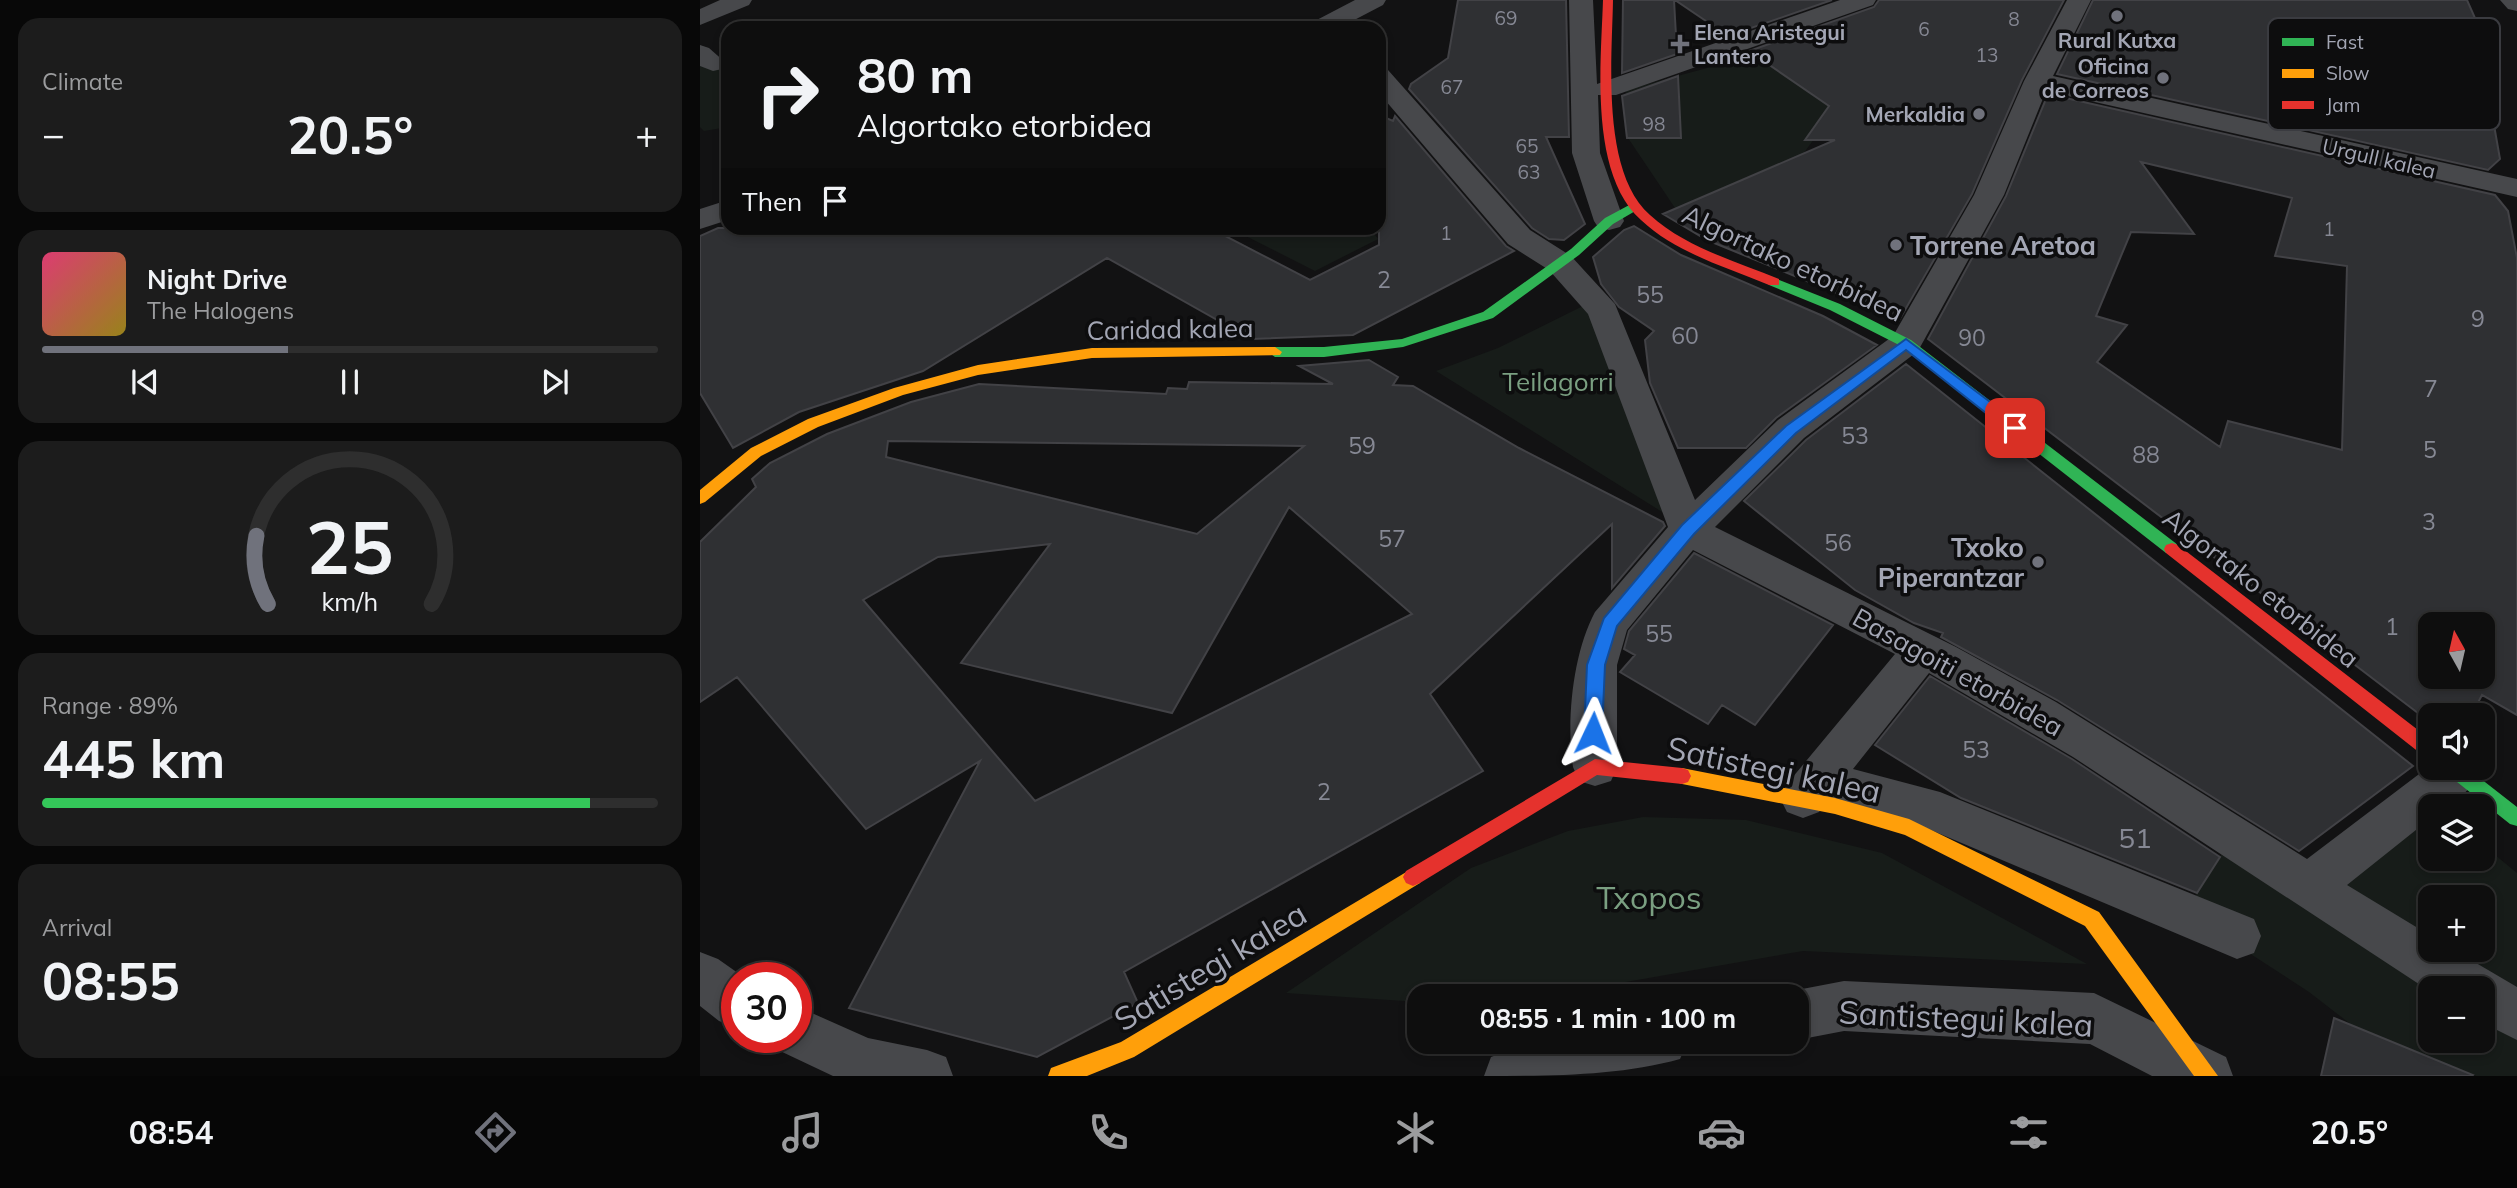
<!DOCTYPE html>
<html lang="en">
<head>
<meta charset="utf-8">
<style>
	body { margin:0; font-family:Mulish,sans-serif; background:#1c1c1c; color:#f1f3f6; height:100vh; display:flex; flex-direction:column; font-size:26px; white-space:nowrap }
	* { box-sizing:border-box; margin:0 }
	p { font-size:23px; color:#9b9c9e }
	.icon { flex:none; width:38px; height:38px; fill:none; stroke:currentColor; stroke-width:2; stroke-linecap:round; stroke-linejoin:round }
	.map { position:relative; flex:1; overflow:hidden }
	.panel { display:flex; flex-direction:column; gap:18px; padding:18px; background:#080808; width:700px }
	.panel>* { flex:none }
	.banner { position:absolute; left:21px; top:21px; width:665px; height:214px; border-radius:21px; box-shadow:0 4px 10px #0003,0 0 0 2px #2e2e2e; background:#0e0e0e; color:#f1f3f6; overflow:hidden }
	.needle { width:46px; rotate:352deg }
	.controls { position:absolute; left:1718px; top:612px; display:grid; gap:14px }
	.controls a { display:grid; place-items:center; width:77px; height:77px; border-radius:14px; background:#0e0e0e; box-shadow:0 4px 10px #0003,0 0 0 2px #2e2e2e; font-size:35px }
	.speed { position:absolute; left:21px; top:962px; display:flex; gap:14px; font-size:35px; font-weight:700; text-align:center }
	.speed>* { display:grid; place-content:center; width:91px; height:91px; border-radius:50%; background:#0e0e0e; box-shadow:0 4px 10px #0003,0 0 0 2px #2e2e2e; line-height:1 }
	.speed .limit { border:10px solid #d22; background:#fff; color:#111 }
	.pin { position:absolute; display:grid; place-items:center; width:60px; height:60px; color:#fff; margin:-30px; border-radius:14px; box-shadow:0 4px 10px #0006 }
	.me { position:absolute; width:77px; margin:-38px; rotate:2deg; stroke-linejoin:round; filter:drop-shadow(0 0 5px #0008) }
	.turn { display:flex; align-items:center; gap:24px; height:147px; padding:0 21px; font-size:32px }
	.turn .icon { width:91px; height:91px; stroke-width:2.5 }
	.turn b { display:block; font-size:49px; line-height:60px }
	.then { display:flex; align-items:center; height:66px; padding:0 21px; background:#0003; gap:14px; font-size:26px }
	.big { font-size:52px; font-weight:700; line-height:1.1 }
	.panel .card { flex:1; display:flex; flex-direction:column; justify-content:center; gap:10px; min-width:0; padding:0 24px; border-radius:21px; background:#1c1c1c }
	.panel .dial { align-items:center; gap:0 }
	.dial svg { height:182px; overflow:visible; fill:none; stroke:#2e2e2e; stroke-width:7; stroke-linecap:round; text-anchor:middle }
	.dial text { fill:#f1f3f6; stroke:none }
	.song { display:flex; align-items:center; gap:21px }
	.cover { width:84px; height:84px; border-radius:10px; background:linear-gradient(135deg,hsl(340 70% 55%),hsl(50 70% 35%)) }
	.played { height:7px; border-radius:4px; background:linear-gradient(90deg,#70727c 40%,#2e2e2e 40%) }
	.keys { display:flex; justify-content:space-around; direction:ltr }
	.heat { display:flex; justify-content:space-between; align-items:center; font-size:38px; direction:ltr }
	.charge { height:10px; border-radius:5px; background:linear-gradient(90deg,#34c759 89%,#2e2e2e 0) }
	.trip { position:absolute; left:707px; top:984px; width:402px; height:70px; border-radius:21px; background:#0e0e0e; box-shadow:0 4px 10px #0003,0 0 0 2px #2e2e2e; font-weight:700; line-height:70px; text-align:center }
	.dock { display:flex; height:112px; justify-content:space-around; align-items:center; background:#060606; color:#9b9c9e }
	.dock .icon { width:49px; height:49px }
	.dock .on { color:#70727c }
	.dock b { font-size:32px; color:#f1f3f6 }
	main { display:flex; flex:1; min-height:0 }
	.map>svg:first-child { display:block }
	.green { fill:#171c19; fill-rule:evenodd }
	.building { fill:#2f3033; stroke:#424246; stroke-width:2; fill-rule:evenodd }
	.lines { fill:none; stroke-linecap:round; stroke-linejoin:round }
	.street { fill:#47484b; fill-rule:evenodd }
	.fast { fill:#30b455; fill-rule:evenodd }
	.slow { fill:#ff9f0a; fill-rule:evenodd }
	.jam { fill:#e5322d; fill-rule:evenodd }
	.route { fill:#1a73e8; stroke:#114b97; stroke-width:2 }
	.poi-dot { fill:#70727c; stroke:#0d0d0e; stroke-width:2.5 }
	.labels { text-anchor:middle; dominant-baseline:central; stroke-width:7; stroke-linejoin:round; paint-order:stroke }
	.far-number-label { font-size:19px; fill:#868894 }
	.far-poi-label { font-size:21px; font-weight:bold; fill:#a3a6b4; stroke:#0d0d0e; text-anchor:end }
	.far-street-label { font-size:21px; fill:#a3a6b4; stroke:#0d0d0e }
	.number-label { font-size:23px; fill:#868894 }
	.poi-label { font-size:26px; font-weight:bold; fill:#a3a6b4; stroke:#0d0d0e; text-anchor:start }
	.street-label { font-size:26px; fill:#a3a6b4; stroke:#0d0d0e }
	.park-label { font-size:26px; fill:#7a9f81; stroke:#0d0d0e }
	.near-number-label { font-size:28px; fill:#868894 }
	.near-street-label { font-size:32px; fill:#a3a6b4; stroke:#0d0d0e }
	.near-park-label { font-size:32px; fill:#7a9f81; stroke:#0d0d0e }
	.key { fill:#0d0d0e; stroke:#3a3b40; stroke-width:2 }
	.key-label { font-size:19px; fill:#a3a6b4 }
</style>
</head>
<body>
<main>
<section class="panel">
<div class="card"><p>Climate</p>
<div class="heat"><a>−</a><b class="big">20.5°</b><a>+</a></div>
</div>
<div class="card">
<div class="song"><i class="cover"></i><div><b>Night Drive</b><p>The Halogens</p></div></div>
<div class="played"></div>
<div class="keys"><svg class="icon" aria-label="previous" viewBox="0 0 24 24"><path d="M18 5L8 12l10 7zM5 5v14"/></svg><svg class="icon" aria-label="pause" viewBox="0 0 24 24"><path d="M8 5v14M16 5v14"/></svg><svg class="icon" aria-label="next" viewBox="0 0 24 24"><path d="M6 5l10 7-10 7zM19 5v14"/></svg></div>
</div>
<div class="card dial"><svg viewBox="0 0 100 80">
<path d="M14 69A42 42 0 1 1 86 69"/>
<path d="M14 69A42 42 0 0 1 9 39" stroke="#70727c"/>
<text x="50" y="56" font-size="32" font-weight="700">25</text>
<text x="50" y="72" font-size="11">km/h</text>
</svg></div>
<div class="card"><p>Range · 89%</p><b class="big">445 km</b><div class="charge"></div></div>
<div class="card"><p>Arrival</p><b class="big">08:55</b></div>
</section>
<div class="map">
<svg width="1817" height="1076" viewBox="0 0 1817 1076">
	<rect width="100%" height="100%" fill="#121213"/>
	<path class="green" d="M1055,55l77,53 -8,17 -8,-2 -7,10 8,2 -19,26 -8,-2 -115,49 -47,-70h52l-1,-27h-51l-2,-21z
		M28,60v67l-24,4 -4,-4v-62z
		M530,228h140l8,11 -63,32z
		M889,303l78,212 -231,-144 62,-23z
		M1734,803l4,4h-7v52h52v-14l34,28v203h-41l-123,-50 -44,-34 -77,-50 -38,-44 32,-51 101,26zM1731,898h52v52h-52zM1731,989h52v52h-52z
		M943,817l103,3 136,33 205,111 -284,-13 -183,32 -110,13h-91v6l-133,-9 185,-125 97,-37z"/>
	<path class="building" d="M758,0h108l3,137h-23l39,87 -21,16 -15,-1 -17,-11 -123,-139 2,-5 37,-26z
		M923,0h51l3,54 -55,19z
		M975,0h157l-104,36z
		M1179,0h185l-42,80 -50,114 -74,128 -50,-24 -141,-58 -44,-26 172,-74h-30l24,-34 -80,-55 125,-44z
		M1393,0h374l8,18 25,141 -12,11 -431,-96z
		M978,76l3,62h-54l-5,-42z
		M1348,94l447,101 13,16 9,47v457l-35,-20 -11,21h-40v7l-503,-384 78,-143zM1441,162l151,36 -17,58 72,10 -5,184 -114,-29 -8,26 -123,-85 30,-37 -31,-9 35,-84 63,2zM1731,625h52v52h-52z
		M679,115l14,6 2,-5 111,130 8,5 -161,84 -102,4 -144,-81 -184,113 -124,41 -66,36 -33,-55v-157l18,-8h492l100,52 69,-35z
		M934,226l47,29 142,61 54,29 -101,73 -30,30h-68l-28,-65 -5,-43 9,-9 -35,-24 -18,-23 -8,-27 31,-27z
		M669,360l29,17 -5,8 20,1 106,62 144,74 2,4 -53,62v-64l-182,170 53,77 -359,201 14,31 -101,54 -188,-49 131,-247 -114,68 -129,-152 -37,25v-160l56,-55 -4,-8 18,-16 57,-29 84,-32 68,-18 187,10 2,-6 19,1 2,-7 144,2 -34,-18zM188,441l416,5 -107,88 -311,-77zM589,507l123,107 -377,187 -172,-201 75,-43 112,-13 -89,119 211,50z
		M1206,364l507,402 -114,85 -242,-151 -116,-63 2,-4 -29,-10 -59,-33 -111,-89 62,-61z
		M994,553l139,72 -78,100 -33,-20 -14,19 -88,-52 15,-17 -11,-6 5,-18z
		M1230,676l142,83 148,98 -23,36 -236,-95 -86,-53z
		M1634,1018l139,57 -1,1h-151z"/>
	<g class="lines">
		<path class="street" d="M20,0h32l-3,5 -49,20v-16z
			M655,0h31l-3,5 -44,23h-32l4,-5z
			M869,0h24l4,84 243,-84h36l-3,5 -257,90h-18l2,58 24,68 -4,6 -11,3 -11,-3 -4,-6 -22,-68z
			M1367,0h24l-38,76 464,103v18l-471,-106 -42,104 -86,156 -114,87 -89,89 241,120 100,55 251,157 124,-94v3h47c0,21 -28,39 -47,39v11l-84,67 84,51v14h23l63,37v53l-34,-17v-34h-52v3l-358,-235 -144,-84 -76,96 87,23 314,127 7,17 -7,17 -17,6 -318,-134 -93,-22 -7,9 -16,6 -16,-6 -7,-14 7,-14 108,-130 -202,-104 -66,80 -10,35v102l-6,14 -16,5 -16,-5 -6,-14c-7,-47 0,-114 22,-155l73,-85 -80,-213 -39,-44 -41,-26 -129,-151v-25l9,2 142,160 41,26 44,48 80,196 83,-80 115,-84 81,-141 50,-114z
			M1800,0h17v11l-9,-2z
			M0,45l9,3 17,15 -4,6 -9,2 -13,-5z
			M28,200v20l-28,9v-20z
			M0,952l18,7 27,19h-8v50l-18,-7 -19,-15z
			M1144,981l250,12 132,64 7,19h-81l-62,-32 -246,-13 -47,9v-44h-15l15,-6z
			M96,1006l72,32 59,12 19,7 7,19h-120l-55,-26 -5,-12h23z
			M834,1041h154l-8,18c-61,17 -131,17 -196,17l7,-19z"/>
		<path class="fast" d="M933,203l6,4 -2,3 -24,14 -34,31 -86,63 -90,29 -79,10h-49l-7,-5 7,-5h49l78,-8 81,-27 88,-63 34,-31z
			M1074,278l66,26 71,36 267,205 2,4 -2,4h-12l-265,-207 -71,-36 -61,-25 -2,-3z
			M1744,768h23l50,39v19l-7,-2 -63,-50z"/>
		<path class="slow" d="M575,347l7,5 -2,3 -188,3 -114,17 -75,20 -85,32 -57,29 -56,46 -5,2v-14l51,-42 57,-29 86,-31 84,-23 114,-17z
			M982,768l153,30 74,21 190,93 119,164h-24l-109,-150 -180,-91 -70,-21 -153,-30 -6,-2 -3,-6 3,-6z
			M713,868l7,3 3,6 -3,6 -286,174 -47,19h-39l3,-8 70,-26z"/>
		<path class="jam" d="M903,0h10c-1,60 -12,172 37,215 35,32 85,46 129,64v6h-10c-43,-18 -93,-32 -128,-65 -52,-47 -40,-156 -38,-220z
			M1472,543l6,2 253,195v19l-6,-2 -259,-204 -2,-4 2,-4z
			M895,759l87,9 6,2 3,6 -3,6 -6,2 -85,-9 -177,108 -7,3 -7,-3 -3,-6 3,-6z"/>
	</g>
	<path class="route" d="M1206,339l115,86v7h-11l-104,-82 -110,83 -102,101 -77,92 -12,39 -3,68 -9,7 -6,-2 -3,-5 3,-68 17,-47 78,-93 104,-99z"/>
	<g class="poi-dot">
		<circle cx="1417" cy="16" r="7"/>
		<path d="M976.5 33.5h7v7h7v7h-7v7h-7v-7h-7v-7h7z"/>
		<circle cx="1463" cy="78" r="7"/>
		<circle cx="1279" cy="114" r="7"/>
		<circle cx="1196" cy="245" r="7"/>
		<circle cx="1338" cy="562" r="7"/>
	</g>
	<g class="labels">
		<g class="far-number-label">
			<text x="806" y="18">69</text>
			<text x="1314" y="19">8</text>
			<text x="1224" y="29">6</text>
			<text x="1287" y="55">13</text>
			<text x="752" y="87">67</text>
			<text x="954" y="124">98</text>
			<text x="827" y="146">65</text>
			<text x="829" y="172">63</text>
			<text x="1629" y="229">1</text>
			<text x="746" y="233">1</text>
		</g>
		<g class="far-poi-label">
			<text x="994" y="32" text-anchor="start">Elena Aristegui<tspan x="994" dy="24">Lantero</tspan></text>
			<text x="1417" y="40" text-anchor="middle">Rural Kutxa</text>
			<text x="1449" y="66">Oficina<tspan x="1449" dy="24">de Correos</tspan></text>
			<text x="1265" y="114">Merkaldia</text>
		</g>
		<g class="far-street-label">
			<text transform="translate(1679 158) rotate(13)">Urgull kalea</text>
		</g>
		<g class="number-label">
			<text x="684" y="279">2</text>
			<text x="950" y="294">55</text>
			<text x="1778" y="318">9</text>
			<text x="985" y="335">60</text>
			<text x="1272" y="337">90</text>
			<text x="1731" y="388">7</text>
			<text x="1155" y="435">53</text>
			<text x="662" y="445">59</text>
			<text x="1730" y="449">5</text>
			<text x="1446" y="454">88</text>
			<text x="1729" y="521">3</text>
			<text x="692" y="538">57</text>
			<text x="1138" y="542">56</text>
			<text x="1692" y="626">1</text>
			<text x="959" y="633">55</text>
			<text x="1276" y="749">53</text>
			<text x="624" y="791">2</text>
		</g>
		<g class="poi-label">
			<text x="1210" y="245">Torrene Aretoa</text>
			<text x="1324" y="547" text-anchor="end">Txoko<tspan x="1324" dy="30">Piperantzar</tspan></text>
		</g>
		<g class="street-label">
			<text transform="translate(1093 263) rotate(25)">Algortako etorbidea</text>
			<text transform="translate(470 329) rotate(-1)">Caridad kalea</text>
			<text transform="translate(1561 588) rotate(38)">Algortako etorbidea</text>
			<text transform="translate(1258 672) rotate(29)">Basagoiti etorbidea</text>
		</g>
		<g class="park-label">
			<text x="858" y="381">Teilagorri</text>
		</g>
		<g class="near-number-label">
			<text x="1435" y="837">51</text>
		</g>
		<g class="near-street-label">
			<text transform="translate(1074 769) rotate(12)">Satistegi kalea</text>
			<text transform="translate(510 966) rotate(-31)">Satistegi kalea</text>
			<text transform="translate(1266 1018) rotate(3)">Santistegui kalea</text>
		</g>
		<g class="near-park-label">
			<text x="949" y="897">Txopos</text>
		</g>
	</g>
	<rect x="1568" y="18" width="232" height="112" rx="10" class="key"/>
	<rect x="1582" y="38" width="32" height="8" fill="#30b455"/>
	<rect x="1582" y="69" width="32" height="9" fill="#ff9f0a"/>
	<rect x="1582" y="101" width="32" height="8" fill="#e5322d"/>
	<g class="key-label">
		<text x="1626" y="49">Fast</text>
		<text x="1626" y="80">Slow</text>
		<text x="1626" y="112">Jam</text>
	</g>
</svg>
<div class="controls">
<a><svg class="needle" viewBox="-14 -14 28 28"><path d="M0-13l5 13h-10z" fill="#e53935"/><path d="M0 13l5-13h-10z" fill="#9b9c9e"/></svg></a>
<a><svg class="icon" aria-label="sound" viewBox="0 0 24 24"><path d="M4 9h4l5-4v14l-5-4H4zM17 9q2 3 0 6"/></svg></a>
<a><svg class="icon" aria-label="layers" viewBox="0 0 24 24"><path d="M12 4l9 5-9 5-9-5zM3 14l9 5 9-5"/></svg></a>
<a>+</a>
<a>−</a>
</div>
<div class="speed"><div class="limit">30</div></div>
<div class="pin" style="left:1315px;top:428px;background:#d93025"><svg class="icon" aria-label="arrive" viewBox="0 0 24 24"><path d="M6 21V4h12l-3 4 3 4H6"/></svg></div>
<svg class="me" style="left:893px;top:733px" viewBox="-20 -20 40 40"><path d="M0-17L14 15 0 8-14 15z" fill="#1a73e8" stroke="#fff" stroke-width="4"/></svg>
<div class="trip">08:55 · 1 min · 100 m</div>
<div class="banner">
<div class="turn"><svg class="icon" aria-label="right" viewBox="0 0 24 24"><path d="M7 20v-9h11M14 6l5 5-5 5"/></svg><div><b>80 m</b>Algortako etorbidea</div></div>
<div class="then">Then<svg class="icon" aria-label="arrive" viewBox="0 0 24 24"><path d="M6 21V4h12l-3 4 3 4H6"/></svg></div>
</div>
</div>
</main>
<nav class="dock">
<b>08:54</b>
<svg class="icon on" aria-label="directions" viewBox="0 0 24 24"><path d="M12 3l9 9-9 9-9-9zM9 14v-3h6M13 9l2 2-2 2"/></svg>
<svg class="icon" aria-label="music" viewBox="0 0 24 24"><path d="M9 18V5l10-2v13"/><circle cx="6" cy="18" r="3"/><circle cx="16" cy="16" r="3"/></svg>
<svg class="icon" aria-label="phone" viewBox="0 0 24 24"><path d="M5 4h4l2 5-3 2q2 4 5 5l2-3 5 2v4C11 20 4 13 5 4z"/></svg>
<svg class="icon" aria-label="climate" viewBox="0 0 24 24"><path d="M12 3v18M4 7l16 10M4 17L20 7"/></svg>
<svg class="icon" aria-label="car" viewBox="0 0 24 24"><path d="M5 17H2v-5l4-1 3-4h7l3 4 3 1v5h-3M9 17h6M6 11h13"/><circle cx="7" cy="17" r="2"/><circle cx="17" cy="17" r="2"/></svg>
<svg class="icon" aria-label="filters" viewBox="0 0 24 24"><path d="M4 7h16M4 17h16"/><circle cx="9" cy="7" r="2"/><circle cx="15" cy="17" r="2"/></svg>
<b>20.5°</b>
</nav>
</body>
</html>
